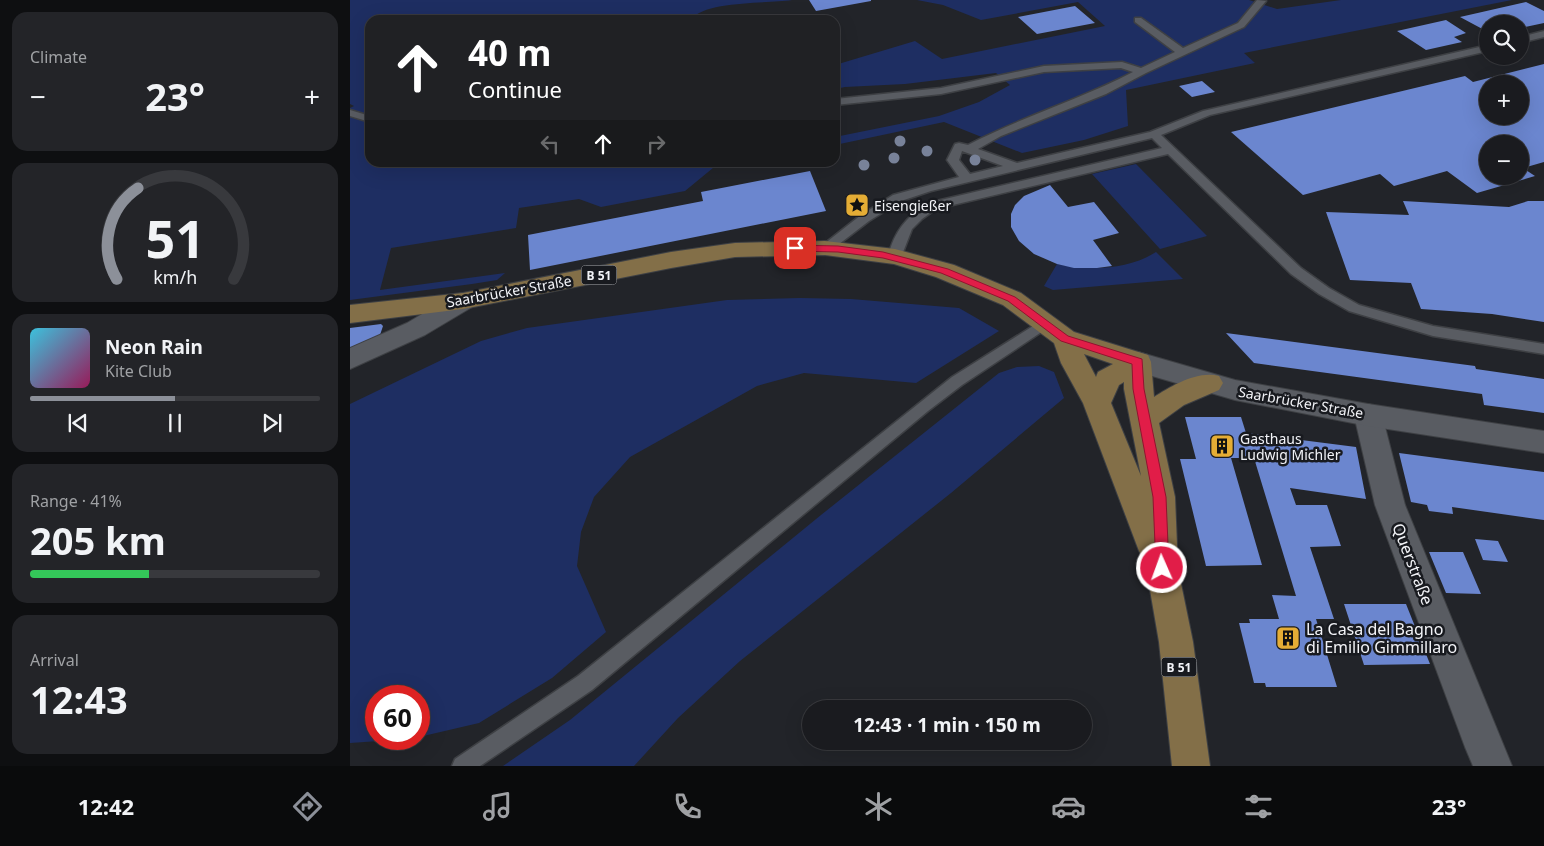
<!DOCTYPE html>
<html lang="en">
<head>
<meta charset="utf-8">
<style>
	body { margin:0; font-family:"Noto Sans",sans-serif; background:#232428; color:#f1f3f6; height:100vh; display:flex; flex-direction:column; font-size:19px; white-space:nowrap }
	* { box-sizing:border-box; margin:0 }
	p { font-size:16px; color:#9fa1a4 }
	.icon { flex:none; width:28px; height:28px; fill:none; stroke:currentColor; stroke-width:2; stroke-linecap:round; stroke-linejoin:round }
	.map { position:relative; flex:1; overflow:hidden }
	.panel { display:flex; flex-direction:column; gap:12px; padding:12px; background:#0e0f11; width:350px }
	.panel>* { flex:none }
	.hud { position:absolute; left:15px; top:15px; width:475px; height:152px; border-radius:15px; box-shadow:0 5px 20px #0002,0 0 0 1px #38393d; background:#202124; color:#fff; overflow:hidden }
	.tools { position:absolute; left:1129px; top:15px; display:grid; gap:10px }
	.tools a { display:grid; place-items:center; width:50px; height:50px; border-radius:50%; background:#1a1b1f; box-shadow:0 5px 20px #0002,0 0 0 1px #38393d; font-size:25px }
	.speed { position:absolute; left:15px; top:685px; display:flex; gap:10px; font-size:25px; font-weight:700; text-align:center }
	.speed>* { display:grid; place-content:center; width:65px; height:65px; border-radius:50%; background:#1a1b1f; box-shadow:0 5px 20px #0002,0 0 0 1px #38393d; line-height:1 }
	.speed .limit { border:8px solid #d22; background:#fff; color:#111 }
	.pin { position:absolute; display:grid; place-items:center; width:42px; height:42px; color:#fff; margin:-21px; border-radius:10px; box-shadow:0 2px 8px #0006 }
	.me { position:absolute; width:55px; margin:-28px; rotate:358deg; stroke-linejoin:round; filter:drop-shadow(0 0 4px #0008) }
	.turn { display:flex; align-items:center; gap:18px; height:105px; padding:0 20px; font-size:22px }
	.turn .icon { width:65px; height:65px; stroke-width:2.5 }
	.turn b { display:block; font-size:35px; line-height:42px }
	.lanes { display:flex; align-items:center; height:48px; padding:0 20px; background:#0003; justify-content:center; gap:25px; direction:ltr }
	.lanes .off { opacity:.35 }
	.big { font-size:38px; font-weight:700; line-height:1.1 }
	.panel .card { flex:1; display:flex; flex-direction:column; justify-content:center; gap:8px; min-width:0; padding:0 18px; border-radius:15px; background:#232428 }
	.panel .dial { align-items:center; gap:0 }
	.dial svg { height:130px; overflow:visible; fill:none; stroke:#38393d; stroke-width:7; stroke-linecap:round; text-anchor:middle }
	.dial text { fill:#f1f3f6; stroke:none }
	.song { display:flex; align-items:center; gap:15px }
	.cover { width:60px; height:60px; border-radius:8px; background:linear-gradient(135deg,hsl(190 70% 55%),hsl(330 70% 35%)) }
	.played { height:5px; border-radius:2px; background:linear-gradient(90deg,#8c9099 50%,#38393d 50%) }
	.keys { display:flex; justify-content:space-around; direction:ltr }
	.heat { display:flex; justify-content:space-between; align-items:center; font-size:28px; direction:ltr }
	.charge { height:8px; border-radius:4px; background:linear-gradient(90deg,#34c759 41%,#38393d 0) }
	.trip { position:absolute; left:452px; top:700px; width:290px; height:50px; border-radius:25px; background:#1a1b1f; box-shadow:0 5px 20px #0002,0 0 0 1px #38393d; font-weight:700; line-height:50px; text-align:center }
	.menu { display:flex; height:80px; justify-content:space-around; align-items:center; background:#0a0b0c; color:#9fa1a4 }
	.menu .icon { width:35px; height:35px }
	.menu .on { color:#8c9099 }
	.menu b { font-size:22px; color:#f1f3f6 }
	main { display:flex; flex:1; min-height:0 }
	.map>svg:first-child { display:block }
	.green { fill:#1e2e62 }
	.building { fill:#6b86cf; fill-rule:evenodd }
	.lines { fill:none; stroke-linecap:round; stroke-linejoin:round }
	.service-casing { stroke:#3e4044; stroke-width:3 }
	.minor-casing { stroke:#3e4044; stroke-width:2 }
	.secondary-casing { stroke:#3e4044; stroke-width:2 }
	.primary-casing { stroke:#3e4044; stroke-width:2 }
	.service { fill:#595c62; fill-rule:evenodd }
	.minor { fill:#595c62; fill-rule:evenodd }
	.secondary { fill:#595c62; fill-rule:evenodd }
	.primary { fill:#836f48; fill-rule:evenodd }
	.tree { fill:#788299 }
	.route { fill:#e11d48; stroke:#92132f }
	.labels { text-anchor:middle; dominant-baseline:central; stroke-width:5; stroke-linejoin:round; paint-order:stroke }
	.shield { fill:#181a1f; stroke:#b1b2b6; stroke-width:1 }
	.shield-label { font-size:12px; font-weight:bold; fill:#f2f3f7 }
	.poi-label { font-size:14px; fill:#f2f3f7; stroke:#181a1f; text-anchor:start }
	.street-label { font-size:14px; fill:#f2f3f7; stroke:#181a1f }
	.near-street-label { font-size:16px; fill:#f2f3f7; stroke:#181a1f }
	.near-poi-label { font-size:16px; fill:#f2f3f7; stroke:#181a1f; text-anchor:start }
</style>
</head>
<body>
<main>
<section class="panel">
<div class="card"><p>Climate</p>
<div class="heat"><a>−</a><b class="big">23°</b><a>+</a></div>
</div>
<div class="card dial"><svg viewBox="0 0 100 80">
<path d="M14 69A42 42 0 1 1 86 69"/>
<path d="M14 69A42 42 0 0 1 27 13" stroke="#8c9099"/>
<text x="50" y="56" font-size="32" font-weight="700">51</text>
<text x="50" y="72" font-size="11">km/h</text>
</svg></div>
<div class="card">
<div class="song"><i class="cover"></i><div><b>Neon Rain</b><p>Kite Club</p></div></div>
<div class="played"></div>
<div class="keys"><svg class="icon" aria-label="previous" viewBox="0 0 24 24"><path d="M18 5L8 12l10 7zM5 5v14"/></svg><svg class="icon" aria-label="pause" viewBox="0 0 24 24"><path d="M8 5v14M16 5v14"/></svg><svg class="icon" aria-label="next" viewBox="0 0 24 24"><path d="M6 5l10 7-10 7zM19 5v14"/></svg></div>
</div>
<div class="card"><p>Range · 41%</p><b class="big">205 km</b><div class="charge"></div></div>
<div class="card"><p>Arrival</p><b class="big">12:43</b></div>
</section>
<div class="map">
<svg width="1194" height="766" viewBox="0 0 1194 766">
	<rect width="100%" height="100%" fill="#222429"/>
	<path class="green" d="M0,0h442c-25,4 -86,0 -102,20h-320v142l349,1 -34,28 -84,16 -22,-8 -60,9 -3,20 -125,20 -11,42 125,-17 -8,7 -25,4 -122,16v-192l4,-2 -4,-2z
		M567,0h332l28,9 64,-9h171l-268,53 11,10 -129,27 2,36 -44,14 -62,13 -78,-31 -109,23v-8l104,-21 40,-14 31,-17 -14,-12 -91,11 -60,3 -10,2v-24l80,-24 27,18 163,-33 -27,-24 -97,18 -38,-15z
		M786,164l71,72 -47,13 -68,-75z
		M806,252l27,27 -130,11 -9,-4 13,-22c32,7 71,6 99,-12z
		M450,298l51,1 108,9 40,23 -83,52 -112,-10 -47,13 -127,71 -36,40 -13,35 -4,34 29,66 -54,46 -73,45 -60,14v-41h-43v43h32l-58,4v-339l131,-63 46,-13 200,-28z
		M689,366l15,6 10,26 -113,95 -211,168 -62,57 -44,48h-131l67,-46 251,-205 178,-142 18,-6z"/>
	<path class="building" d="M459,0h62v1l-55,10z
		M1176,2l18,9v12l-24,5v-4h-32v8l-28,-15z
		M725,6l20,17 -58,11 -19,-17z
		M1096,20l20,13 -12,4 8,5 -36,8 -29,-19z
		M1194,64v98l-21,6 12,8 -58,17 -30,-22 -53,15 -14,-12 -77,21 -72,-63 234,-56 8,6zM1138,84h32v32h-32zM1138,144h32v32h-32z
		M852,81l13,11 -23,5 -13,-11z
		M460,171l16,40 -296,59 -2,-35 175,-34 -2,-9z
		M700,185l18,22 26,-5 25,31 -26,7 19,26 -15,2h-23l-17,-4 -23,-10 -15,-13 -8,-14v-13l4,-9 9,-9z
		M1053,201l106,6 19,-6h16v121l-52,-8 -71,-5 -10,-26 -61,-3 -24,-68 83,3z
		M31,324l2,2 -3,9 -30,14v-21z
		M876,333l249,33 1,3 68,10v34l-60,-8 -2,-11 -228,-31z
		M835,417h56l5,16 110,14 10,52 -76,-11 6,17h31l14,41 -31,1 24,72h-18l21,68h-71l-1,-4h-11l-15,-60h11l-1,-4h30l-7,-24 24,1 -42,-138h-23l31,107 -56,1 -26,-107h16z
		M1049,453l145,19v48l-92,-13 1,7 -24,-3 -2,-6 -16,-3z
		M1125,539l23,2 10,21 -25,-2z
		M1079,552h34l18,42 -35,-1z
		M994,604h62l24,60 -66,1z"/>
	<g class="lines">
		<g class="service-casing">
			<path id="service" d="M907,0l9,1 -22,26 -98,46 -40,21 -105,42 -23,13 39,14 133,-31 53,-21 285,-66v6l-278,64 -49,20 140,133 28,20 30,17 74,21 111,18v10l-111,-18 -84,-25 -30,-17 -28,-20 -123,-120 -232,55 -14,10 -10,10 -12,31 -5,1 -7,-4c6,-25 18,-40 40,-54l234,-55 -10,-10 -221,53 -30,10 -32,20 -39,30 -5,1 -6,-4 42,-33 32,-20 66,-18 -12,-17 8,-16 4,-1 9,2c53,-28 111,-45 165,-73l-12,-4 -77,4 -103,22 -106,11v-6l106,-11 103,-22 78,-4 19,6 34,-16 -40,-30v-4h6l42,30 55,-25zM612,151l41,15 -33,8 -11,-14z
				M1194,31v6l-24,6v-6z
				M0,110l20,6v6l-20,-6z
				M694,319l5,2 2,3 -2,3 -87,58 -34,26 -336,279 -112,76h-28l3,-7 123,-83 374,-299z"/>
		</g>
		<g class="minor-casing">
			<path id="minor" d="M113,293l9,2 4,6 -4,6 -47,28 -75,34v-21l57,-25 47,-28z
				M1018,404l10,3 4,8 23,90 107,261h-39l-8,-19 -90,-242 -21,-90 4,-8z"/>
		</g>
		<g class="secondary-casing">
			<path id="secondary" d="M788,352l97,28 133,24 176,27v22l-176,-27 -133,-26 -107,-31 -3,-7 3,-7z"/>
		</g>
		<g class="primary-casing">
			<path id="primary" d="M475,241l70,8 59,16 67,28 53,39 74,23 3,7 3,35c17,-11 44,-27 65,-21l4,7 -4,7 -35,15 -25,18 16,74 3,72 15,73 17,124h-38l-13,-124 -14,-81 -6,-10 -56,-148 -22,-40 -7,-20 -51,-38 -67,-28 -42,-13 -69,-9 -90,2 -64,11 -208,41 -113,14v-18l113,-12 208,-41 64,-9zM734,354l29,10 -15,8 -2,5zM774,382v7l17,87 -30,-73 8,-18z"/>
		</g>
		<use href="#service" class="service"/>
		<use href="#minor" class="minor"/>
		<use href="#secondary" class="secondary"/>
		<use href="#primary" class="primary"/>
	</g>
	<g class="tree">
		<circle cx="550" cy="141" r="5.5"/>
		<circle cx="577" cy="151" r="5.5"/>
		<circle cx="544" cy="158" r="5.5"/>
		<circle cx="625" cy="160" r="5.5"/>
		<circle cx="514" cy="165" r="5.5"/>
	</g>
	<path class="route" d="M441,245l47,1 45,6 65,17 67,28 53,39 74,23 2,30 22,108 3,71 -2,5 -5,1 -4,-1 -2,-5 -3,-71 -20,-108 -1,-25 -71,-23 -53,-40 -67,-28 -58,-15 -45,-6 -43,-1 -5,-3z"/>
	<defs>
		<g id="sight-square" transform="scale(1.25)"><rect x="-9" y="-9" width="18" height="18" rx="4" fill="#e5ad35" stroke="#181a1f"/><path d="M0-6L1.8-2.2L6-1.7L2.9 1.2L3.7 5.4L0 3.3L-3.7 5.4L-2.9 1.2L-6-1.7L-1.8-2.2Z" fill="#111"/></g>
		<g id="building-square" transform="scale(1.25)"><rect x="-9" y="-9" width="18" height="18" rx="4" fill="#e5ad35" stroke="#181a1f"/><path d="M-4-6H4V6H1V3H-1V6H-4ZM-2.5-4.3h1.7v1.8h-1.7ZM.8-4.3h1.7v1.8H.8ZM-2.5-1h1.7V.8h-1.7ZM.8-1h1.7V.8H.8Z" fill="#111"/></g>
	</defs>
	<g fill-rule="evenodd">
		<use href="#sight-square" x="507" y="205"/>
		<use href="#building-square" x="872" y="446"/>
		<use href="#building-square" x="938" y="638"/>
	</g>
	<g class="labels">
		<g class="shield">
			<rect x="231.5" y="265.5" width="35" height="19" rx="4"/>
			<rect x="811.5" y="657.5" width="35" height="19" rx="4"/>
		</g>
		<g class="shield-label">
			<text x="249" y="275">B 51</text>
			<text x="829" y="667">B 51</text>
		</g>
		<g class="poi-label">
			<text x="524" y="205">Eisengießer</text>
			<text x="890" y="438">Gasthaus<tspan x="890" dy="16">Ludwig Michler</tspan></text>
		</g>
		<g class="street-label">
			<text transform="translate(159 291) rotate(-10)">Saarbrücker Straße</text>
			<text transform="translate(951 402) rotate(10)">Saarbrücker Straße</text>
		</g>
		<g class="near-street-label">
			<text transform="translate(1063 564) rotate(69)">Querstraße</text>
		</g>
		<g class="near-poi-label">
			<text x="956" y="629">La Casa del Bagno<tspan x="956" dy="18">di Emilio Gimmillaro</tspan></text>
		</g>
	</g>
</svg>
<div class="tools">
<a><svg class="icon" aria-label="search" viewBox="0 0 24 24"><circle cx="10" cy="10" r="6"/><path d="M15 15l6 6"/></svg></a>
<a>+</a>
<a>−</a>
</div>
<div class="speed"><div class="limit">60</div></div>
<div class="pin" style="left:445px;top:248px;background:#d93025"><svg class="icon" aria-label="arrive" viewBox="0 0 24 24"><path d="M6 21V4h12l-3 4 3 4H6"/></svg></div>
<svg class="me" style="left:812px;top:568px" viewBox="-20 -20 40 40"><circle r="17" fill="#e11d48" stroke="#fff" stroke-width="3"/><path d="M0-11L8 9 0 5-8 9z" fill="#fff"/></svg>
<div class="trip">12:43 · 1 min · 150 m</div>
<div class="hud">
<div class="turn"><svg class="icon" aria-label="ahead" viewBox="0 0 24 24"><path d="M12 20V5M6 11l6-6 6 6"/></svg><div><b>40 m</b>Continue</div></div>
<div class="lanes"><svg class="icon off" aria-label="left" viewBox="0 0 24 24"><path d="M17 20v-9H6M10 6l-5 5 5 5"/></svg><svg class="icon" aria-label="ahead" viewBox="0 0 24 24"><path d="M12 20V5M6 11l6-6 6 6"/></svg><svg class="icon off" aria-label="right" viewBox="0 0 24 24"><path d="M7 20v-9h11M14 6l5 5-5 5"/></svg></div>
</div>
</div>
</main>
<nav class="menu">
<b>12:42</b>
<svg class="icon on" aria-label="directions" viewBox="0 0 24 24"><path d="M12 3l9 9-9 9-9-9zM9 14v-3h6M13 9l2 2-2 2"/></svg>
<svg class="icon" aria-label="music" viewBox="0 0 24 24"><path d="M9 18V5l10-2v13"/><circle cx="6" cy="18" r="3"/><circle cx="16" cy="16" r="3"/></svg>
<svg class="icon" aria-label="phone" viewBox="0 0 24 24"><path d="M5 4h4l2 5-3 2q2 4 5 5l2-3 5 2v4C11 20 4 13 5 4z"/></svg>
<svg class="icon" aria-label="climate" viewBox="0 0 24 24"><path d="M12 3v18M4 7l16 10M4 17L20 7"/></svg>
<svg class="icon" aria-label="car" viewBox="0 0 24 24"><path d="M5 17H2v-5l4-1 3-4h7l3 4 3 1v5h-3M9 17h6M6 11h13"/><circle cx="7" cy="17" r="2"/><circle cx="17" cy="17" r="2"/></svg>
<svg class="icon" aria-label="filters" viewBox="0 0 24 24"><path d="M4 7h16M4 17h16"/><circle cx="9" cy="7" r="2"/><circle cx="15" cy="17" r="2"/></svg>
<b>23°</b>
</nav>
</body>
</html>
